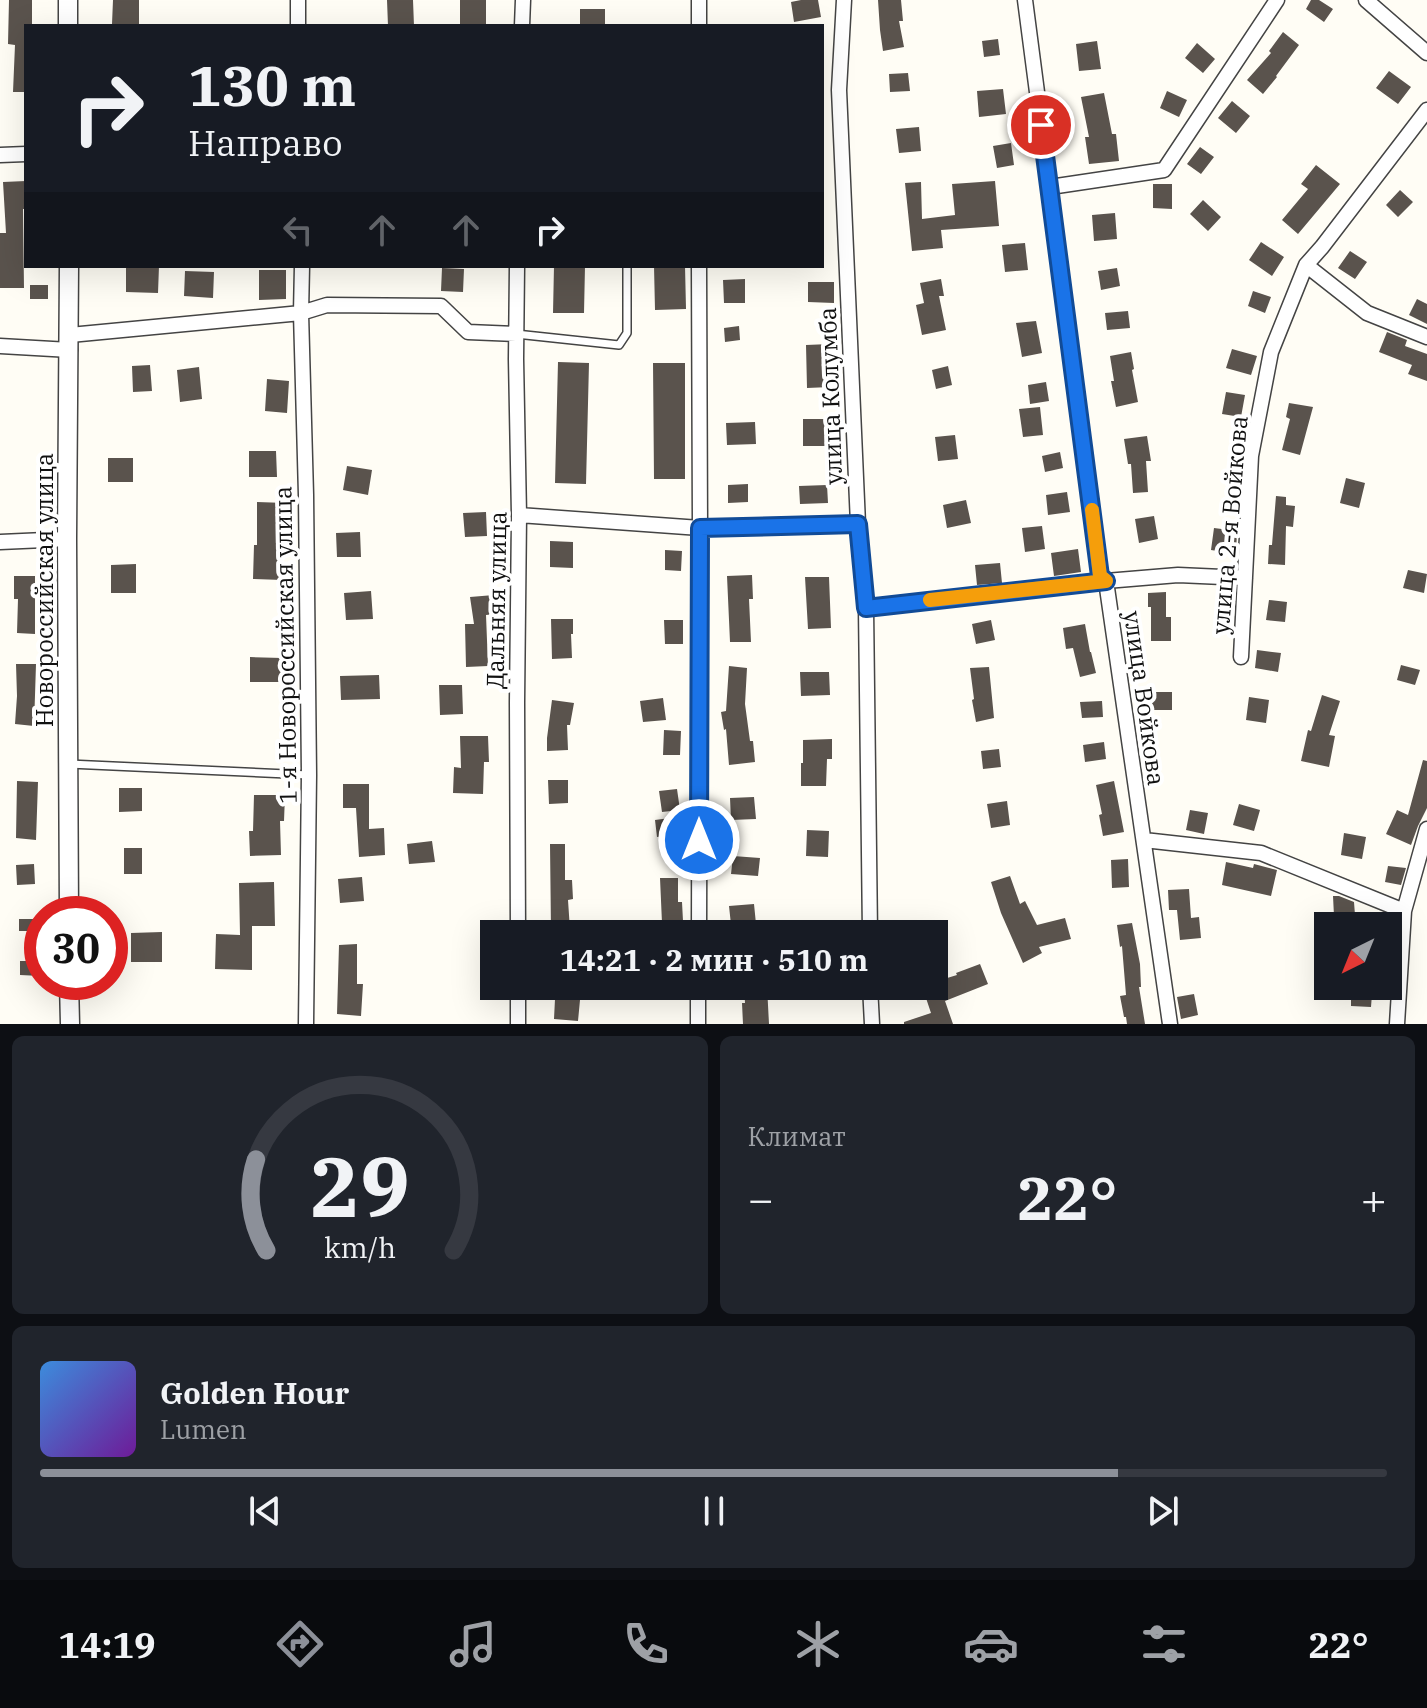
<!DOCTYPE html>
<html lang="ru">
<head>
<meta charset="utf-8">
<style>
	body { margin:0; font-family:"IBM Plex Serif",serif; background:#20242c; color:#f1f3f6; height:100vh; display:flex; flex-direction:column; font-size:30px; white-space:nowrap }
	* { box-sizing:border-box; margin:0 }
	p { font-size:26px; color:#9ea1a6 }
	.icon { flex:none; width:44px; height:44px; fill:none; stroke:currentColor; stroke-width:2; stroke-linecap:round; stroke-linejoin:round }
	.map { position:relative; height:1024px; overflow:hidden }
	.details { display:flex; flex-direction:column; gap:12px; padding:12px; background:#0d0f14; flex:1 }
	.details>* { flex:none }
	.banner { position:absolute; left:24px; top:24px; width:800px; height:244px; border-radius:0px; box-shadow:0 8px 32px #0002; background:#171b24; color:#f1f3f6; overflow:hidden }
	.needle { width:52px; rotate:223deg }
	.controls { position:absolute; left:1314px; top:912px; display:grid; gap:16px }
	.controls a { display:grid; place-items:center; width:88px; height:88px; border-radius:0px; background:#171b24; box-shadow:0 8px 32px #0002; font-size:40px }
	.speed { position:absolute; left:24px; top:896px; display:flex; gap:16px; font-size:40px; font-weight:700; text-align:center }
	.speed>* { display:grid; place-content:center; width:104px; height:104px; border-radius:50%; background:#171b24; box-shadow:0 8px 32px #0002; line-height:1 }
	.speed .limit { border:12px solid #d22; background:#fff; color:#111 }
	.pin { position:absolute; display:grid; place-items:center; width:68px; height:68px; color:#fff; margin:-34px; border:4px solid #fff; border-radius:50%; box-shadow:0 2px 8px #0007 }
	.me { position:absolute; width:88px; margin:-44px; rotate:0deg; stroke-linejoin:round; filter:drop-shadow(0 0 6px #0008) }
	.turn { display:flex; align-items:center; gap:28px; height:168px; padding:0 32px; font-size:36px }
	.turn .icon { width:104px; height:104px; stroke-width:2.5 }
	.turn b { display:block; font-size:56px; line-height:68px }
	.lanes { display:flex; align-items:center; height:76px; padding:0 32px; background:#0003; justify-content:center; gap:40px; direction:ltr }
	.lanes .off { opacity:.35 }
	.big { font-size:60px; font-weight:700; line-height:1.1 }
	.details .widget { flex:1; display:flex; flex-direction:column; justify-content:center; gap:12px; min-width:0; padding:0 28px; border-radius:12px; background:#20242c }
	.details .dial { align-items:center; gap:0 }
	.dial svg { height:208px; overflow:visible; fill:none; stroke:#363941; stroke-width:7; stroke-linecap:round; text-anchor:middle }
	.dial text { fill:#f1f3f6; stroke:none }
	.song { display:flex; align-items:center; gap:24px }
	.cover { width:96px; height:96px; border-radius:12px; background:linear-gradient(135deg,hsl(210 70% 55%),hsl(280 70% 35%)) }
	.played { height:8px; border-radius:4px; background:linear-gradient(90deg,#8c9099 80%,#363941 80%) }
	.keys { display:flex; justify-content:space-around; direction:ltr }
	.heat { display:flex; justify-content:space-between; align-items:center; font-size:44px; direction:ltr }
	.details .tiles { flex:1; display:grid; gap:12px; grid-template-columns:1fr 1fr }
	.widget:last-child { grid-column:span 2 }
	.trip { position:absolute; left:480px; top:920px; width:468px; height:80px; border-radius:0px; background:#171b24; box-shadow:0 8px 32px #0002; font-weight:700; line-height:80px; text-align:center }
	.tab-bar { display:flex; height:128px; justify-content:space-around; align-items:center; background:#090b0e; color:#9ea1a6 }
	.tab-bar .icon { width:56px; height:56px }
	.tab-bar .current { color:#8c9099 }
	.tab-bar b { font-size:36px; color:#f1f3f6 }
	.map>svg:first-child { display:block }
	.building { fill:#5a534d }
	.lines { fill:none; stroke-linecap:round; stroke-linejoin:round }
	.service-casing { stroke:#444; stroke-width:10 }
	.minor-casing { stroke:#444; stroke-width:17 }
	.tertiary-casing { stroke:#444; stroke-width:21 }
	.service { stroke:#fff; stroke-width:7 }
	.minor { stroke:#fff; stroke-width:14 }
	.tertiary { stroke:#fff; stroke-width:18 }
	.route-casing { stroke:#114b97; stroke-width:20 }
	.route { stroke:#1a73e8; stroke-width:14 }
	.slow { stroke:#f59e0b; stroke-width:14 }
	.labels { text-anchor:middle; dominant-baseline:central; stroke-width:8; stroke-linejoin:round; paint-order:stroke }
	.street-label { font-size:24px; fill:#111; stroke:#fff }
</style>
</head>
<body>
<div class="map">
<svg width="1427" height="1024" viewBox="0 0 1427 1024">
	<rect width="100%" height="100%" fill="#fffdf5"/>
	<path class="building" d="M9,0h23v26h-6v66h-13l2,-47 -7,-1z
		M113,0h26v24h-27z
		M387,0h26l1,26h-26z
		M460,0h26v26h-26z
		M801,0h17l3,17 -27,5 -3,-20z
		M878,0h23l2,21h-4l5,26 -21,4 -3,-21z
		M1311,0h8l14,9 -9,13 -18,-13z
		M580,9h25v17h-25z
		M1283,32l16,13 -23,31 1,1 -14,17 -16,-14 24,-27 -2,-2z
		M998,39l2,16 -16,2 -2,-16z
		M1097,41l4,28 -22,2 -3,-27z
		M1197,43l18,16 -12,14 -18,-15z
		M1389,71l22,16 -13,17 -22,-16z
		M908,73l2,18 -20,1 -1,-18z
		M1003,89l3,25 -27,3 -2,-26z
		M1167,91l20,9 -8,17 -19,-9z
		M1104,93l8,41h4l3,27 -30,3 -4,-27h4l-8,-40z
		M1232,101l18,15 -14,17 -18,-15z
		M919,127l2,24 -22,2 -3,-24z
		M1011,143l3,22 -17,3 -4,-22z
		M1200,147l14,10 -13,17 -14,-10z
		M1316,165l24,19 -42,50 -16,-14 26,-31 -7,-5z
		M26,181v28h-3l1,79h-24v-55h6l-3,-51z
		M995,181l4,45 -58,4 2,18 -31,3 -7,-68 16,-1 1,37 33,-4 -3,-31z
		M1153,184h19v25l-19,-1z
		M1400,190l13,12 -15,15 -12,-12z
		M1203,200l18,17 -13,14 -18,-17z
		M1115,213l2,26 -23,2 -2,-26z
		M1261,242l23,15 -12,19 -23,-16z
		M1025,243l3,27 -23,2 -3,-27z
		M1350,251l17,11 -12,17 -17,-11z
		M126,266h33l-1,27 -32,-1z
		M554,266h31l-1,47h-31z
		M654,266h31l1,43 -31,1z
		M442,268l22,1 -1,23 -22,-1z
		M1117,268l3,18 -19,4 -3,-19z
		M259,270h27v29l-27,1z
		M185,271l29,1 -1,26 -29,-2z
		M745,279v24h-21l-1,-23z
		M941,279l3,17h-5l7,34 -24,5 -6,-30 8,-2 -4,-20z
		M808,282h26v21l-26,-1z
		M30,285h18v14h-18z
		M1253,291l18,6 -6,16 -17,-7z
		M1417,299l10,5v20l-18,-9z
		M1128,311l2,17 -23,2 -2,-17z
		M1036,321l6,32 -20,4 -6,-34z
		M739,326l1,14 -15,2 -1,-14z
		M1387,332l20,8 -2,6 22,8v27l-19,-7 4,-9 -33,-13z
		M830,344v43l-23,1 -1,-43z
		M1232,349l25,7 -6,19 -25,-7z
		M1131,352l3,17 -2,1 6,32 -22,5 -5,-26h3l-4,-25z
		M558,362l31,1 -3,121 -31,-1z
		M653,363h32v116h-31z
		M150,365l2,26 -19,1 -1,-26z
		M948,366l4,19 -16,4 -4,-19z
		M199,367l3,32 -22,3 -3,-32z
		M267,379l22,2 -2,32 -22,-2z
		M1046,382l3,19 -19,3 -2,-19z
		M1226,392l19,3 -4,22 -19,-3z
		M1289,403l24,4 -13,48 -18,-5 8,-31 -4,-2z
		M1040,407l3,28 -20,2 -4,-28z
		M803,419h27v27h-27z
		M755,422l1,22 -29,1 -1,-22z
		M955,435l3,24 -20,2 -3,-24z
		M1147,436l4,25h-5l2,31 -15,1 -2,-29h-3l-4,-25z
		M249,451h27l1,26h-28z
		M1060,452l3,16 -18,4 -3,-16z
		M108,458h25v24h-25z
		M347,466l25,4 -4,25 -25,-5z
		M1346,478l19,5 -6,25 -19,-5z
		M748,484v18l-20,1v-18z
		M827,485l1,18 -28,1 -1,-18z
		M1067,492l3,20 -22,3 -2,-20z
		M1276,496l10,1v8l9,1 -2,21 -7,-1 -1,39 -17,-1 1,-19h3z
		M966,500l5,23 -24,5 -4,-23z
		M257,502l29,1 -4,77 -29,-1 1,-34h3z
		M486,512l1,24 -22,1 -2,-24z
		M1154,516l4,23 -19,4 -4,-24z
		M1042,526l3,23 -20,3 -3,-24z
		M1214,528l23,3 -1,23 -25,-4z
		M360,532l1,25h-24l-1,-24z
		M550,541l23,1v26l-23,-1z
		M1078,549l3,23 -27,4 -3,-23z
		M665,550l17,1 -1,20 -16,-1z
		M1000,563l2,20 -25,2 -2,-20z
		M136,564v29h-25v-28z
		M1408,570l19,4 -3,19 -21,-5z
		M752,575l1,24h-4l2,43h-21l-3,-66z
		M14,576h21v58l-18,-1 1,-34h-4z
		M805,577h24l2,51 -23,1z
		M371,591l2,28 -27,1 -2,-27z
		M1166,592v25h5v24h-20v-34h-3v-14z
		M494,595l2,19 -10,1 2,51 -22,1 -1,-43h9l-4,-27z
		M1269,600l18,2 -2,20 -19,-2z
		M551,619h22v15h-2l1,24 -20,1z
		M664,620h19v24h-18z
		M991,620l4,20 -19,4 -4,-20z
		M1085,624l5,28h1l5,21 -16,4 -7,-29 -7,1 -3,-21z
		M1257,650l24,3 -3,19 -23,-4z
		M250,657l32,1v24h-32z
		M16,664h20l-2,62 -19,-2 2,-28z
		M1401,665l19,5 -5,15 -18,-5z
		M729,666l18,2 -2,36 5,37h3l2,21 -26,3 -3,-36 -2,1 -3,-18 5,-1z
		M989,667l5,51 -18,4 -4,-22 2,-1 -4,-31z
		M800,672h29l1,23 -29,1z
		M379,675l1,24 -39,1 -1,-24z
		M439,685h23l1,29 -23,1z
		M1152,692h20v18h-20z
		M1322,695l18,6 -11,34 6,1 -6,31 -28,-6 7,-31 3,1z
		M1249,697l20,3 -3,23 -20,-3z
		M663,698l3,22 -23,2 -3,-21z
		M552,700l22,3 -4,22h-3l1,25 -21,1v-13z
		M1102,701l1,16 -21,1 -2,-16z
		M664,730l17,1 -1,24h-17z
		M460,736h28l1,26h-5l-1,32 -30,-1 1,-26 7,1z
		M832,739v20h-5l-1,27h-25v-23h2v-23z
		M1104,742l2,17 -21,3 -2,-17z
		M999,749l2,18 -18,2 -2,-18z
		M1423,760l4,1v47l-9,18 -7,19 -25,-11 11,-24 11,5z
		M548,780h20v23l-19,1z
		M17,781l21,1 -2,58 -20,-2z
		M1114,781l10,51 -21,4 -4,-21 3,-1 -6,-29z
		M343,784h26v45l15,-1 1,27 -26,2 -3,-49h-13z
		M119,788h23v23l-23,1z
		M677,789l3,21 -18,2 -3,-21z
		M254,795h31l-1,26h-4l1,34 -31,1 -1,-25h4z
		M754,797l2,22 -25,1 -1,-22z
		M1007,801l3,24 -19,3 -4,-24z
		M1239,804l21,6 -6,21 -21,-6z
		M1190,810l18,3 -4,21 -18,-4z
		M670,818l3,17 -16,2 -2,-17z
		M807,830l22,1 -1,26 -22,-1z
		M1344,833l22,4 -4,22 -21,-4z
		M432,841l3,21 -26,2 -2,-20z
		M550,844h15v36h7l1,19 -5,1 2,30 -19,1z
		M124,848h18v26h-18z
		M733,856l27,2 -2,18 -27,-2z
		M1128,859l1,28 -17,1 -1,-28z
		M1226,862l27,6 1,-4 23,6 -6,26 -49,-11z
		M34,864l1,20 -18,1 -1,-20z
		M1388,866l18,2 -5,17 -16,-3z
		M1010,876l10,28 5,-3 12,24 28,-7 6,21 -32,8 3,6 -19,10 -22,-50 -10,-31z
		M362,877l2,24 -24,2 -2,-24z
		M660,878h18v24h4l1,19 -21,2z
		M274,882l1,44h-23v44l-37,-1 1,-35 24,1 -1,-52z
		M1189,889l2,29 8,-1 2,21 -21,2 -3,-30h-8l-1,-20z
		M1333,896h6l15,6 1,13 -21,1z
		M754,904l3,30h-25l-3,-28z
		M19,919h18v12h-18z
		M1132,923l8,41 1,23h-2l6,37h-18l-1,-7h-2l-4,-21 6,-1 -4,-49 -2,1 -3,-22z
		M162,932v30h-31v-29z
		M357,944v40h6l-2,32 -24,-2 2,-69z
		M20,961h21v15l-21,-1z
		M980,964l8,20 -43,17 8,23h-49v-2l27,-9 -9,-27h12v-4l23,-7 -1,-2z
		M744,986h23l2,38h-26l-1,-21h3z
		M1351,993l21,1 -1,13 -20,-1z
		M1194,994l4,21 -17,4 -4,-22z
		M555,999l25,1 -2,21 -24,-2z"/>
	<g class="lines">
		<g class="service-casing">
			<path id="service" d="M516,334l103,11 8,-12v-67
				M69,764l240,11"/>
		</g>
		<g class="minor-casing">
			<path id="minor" d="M298,0v26
				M844,0l-5,90 19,434 8,84 4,326
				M1025,0l75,576 6,5 64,443
				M1366,0l61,53
				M522,26l1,-26
				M699,26v-26
				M0,155l26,-1
				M1050,187l114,-17 113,-170
				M1306,265l61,48 60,24
				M302,266l-1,47 5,182 3,280 -3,249
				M517,266l-1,93 3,156 -2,187 1,232
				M70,335l231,-22 26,-8 114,1 27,26 48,2
				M0,346l70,4
				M519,515l181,13 158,-4
				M0,542l67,-3
				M866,608l240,-27 72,-6 67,3
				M1241,657l10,-201 20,-104 35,-87 16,-18 105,-137
				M1144,840l117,13 143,58
				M699,934l1,-406 -1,-262
				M518,986v38
				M870,986l2,38
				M698,1024v-38
				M1397,1024l7,-113 23,-82"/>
		</g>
		<g class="tertiary-casing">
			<path id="tertiary" d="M68,0v26
				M69,914l-2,-375 2,-273
				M69,982l1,42"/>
		</g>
		<use href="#service" class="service"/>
		<use href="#minor" class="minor"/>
		<use href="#tertiary" class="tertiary"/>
	</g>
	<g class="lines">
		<g class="route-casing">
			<path id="route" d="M699,840l1,-312 158,-4 8,84 240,-27 -6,-5 -59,-451"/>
		</g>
		<use href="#route" class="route"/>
		<path class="slow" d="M930,600l176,-19 -6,-5 -8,-66"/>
	</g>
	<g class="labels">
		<g class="street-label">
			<text transform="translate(830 396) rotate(-92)">улица Колумба</text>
			<text transform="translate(1229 525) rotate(-85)">улица 2-я Войкова</text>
			<text transform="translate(44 590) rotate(-90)">Новороссийская улица</text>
			<text transform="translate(496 600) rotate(-89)">Дальняя улица</text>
			<text transform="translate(285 645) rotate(-91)">1-я Новороссийская улица</text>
			<text transform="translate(1145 698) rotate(82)">улица Войкова</text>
		</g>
	</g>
</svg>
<div class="controls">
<a><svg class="needle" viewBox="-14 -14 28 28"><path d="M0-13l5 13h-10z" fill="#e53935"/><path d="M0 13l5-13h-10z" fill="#9ea1a6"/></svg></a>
</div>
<div class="speed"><div class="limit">30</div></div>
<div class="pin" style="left:1041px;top:125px;background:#d93025"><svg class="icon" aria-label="arrive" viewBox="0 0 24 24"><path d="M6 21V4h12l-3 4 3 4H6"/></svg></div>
<svg class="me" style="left:699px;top:840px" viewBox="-20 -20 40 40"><circle r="17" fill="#1a73e8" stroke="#fff" stroke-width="3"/><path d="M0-11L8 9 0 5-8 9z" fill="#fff"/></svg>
<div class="trip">14:21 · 2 мин · 510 m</div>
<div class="banner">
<div class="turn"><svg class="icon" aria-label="right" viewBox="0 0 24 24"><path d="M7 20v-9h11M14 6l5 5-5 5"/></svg><div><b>130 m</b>Направо</div></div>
<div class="lanes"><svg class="icon off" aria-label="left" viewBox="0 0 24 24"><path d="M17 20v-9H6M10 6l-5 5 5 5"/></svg><svg class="icon off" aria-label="ahead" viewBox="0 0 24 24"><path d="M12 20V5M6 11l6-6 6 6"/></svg><svg class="icon off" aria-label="ahead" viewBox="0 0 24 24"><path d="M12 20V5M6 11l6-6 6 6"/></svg><svg class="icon" aria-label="right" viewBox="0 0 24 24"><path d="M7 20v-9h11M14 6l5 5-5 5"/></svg></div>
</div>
</div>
<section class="details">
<div class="tiles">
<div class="widget dial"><svg viewBox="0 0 100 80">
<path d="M14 69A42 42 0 1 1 86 69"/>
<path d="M14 69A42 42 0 0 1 10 34" stroke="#8c9099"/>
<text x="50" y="56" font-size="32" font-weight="700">29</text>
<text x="50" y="72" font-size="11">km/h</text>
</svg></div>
<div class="widget"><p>Климат</p>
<div class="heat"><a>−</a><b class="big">22°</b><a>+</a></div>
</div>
<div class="widget">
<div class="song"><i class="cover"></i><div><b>Golden Hour</b><p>Lumen</p></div></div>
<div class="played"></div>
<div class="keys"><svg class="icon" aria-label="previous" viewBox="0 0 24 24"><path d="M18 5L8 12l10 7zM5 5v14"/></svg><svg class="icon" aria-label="pause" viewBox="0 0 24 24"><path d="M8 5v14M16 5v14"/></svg><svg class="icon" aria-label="next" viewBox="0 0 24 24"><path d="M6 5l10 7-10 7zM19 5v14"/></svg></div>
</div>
</div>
</section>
<nav class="tab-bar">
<b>14:19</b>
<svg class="icon current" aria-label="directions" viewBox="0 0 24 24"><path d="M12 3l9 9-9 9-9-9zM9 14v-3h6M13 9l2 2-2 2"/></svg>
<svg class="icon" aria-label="music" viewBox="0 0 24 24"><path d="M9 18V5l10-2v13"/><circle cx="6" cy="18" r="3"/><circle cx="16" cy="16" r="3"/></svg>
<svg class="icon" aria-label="phone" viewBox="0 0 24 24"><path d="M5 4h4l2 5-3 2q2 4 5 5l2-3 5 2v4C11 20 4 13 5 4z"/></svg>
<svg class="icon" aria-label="climate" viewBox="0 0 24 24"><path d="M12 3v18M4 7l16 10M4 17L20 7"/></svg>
<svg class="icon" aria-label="car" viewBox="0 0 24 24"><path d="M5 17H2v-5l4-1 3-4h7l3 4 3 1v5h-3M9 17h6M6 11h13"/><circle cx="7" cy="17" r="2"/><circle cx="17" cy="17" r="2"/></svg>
<svg class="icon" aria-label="filters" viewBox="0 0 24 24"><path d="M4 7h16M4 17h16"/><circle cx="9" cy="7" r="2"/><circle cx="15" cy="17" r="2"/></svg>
<b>22°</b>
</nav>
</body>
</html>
